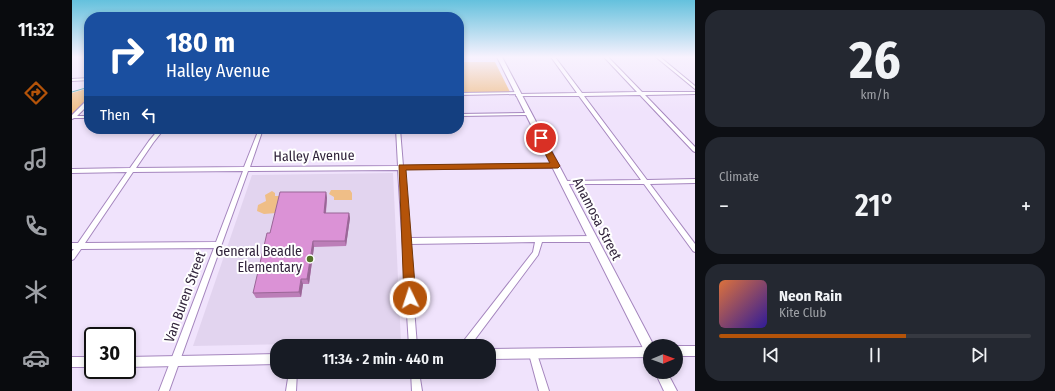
<!DOCTYPE html>
<html lang="en">
<head>
<meta charset="utf-8">
<style>
	body { margin:0; font-family:"Fira Sans Condensed",sans-serif; background:#242831; color:#f1f3f6; height:100vh; display:flex; flex-direction:column; font-size:15px; white-space:nowrap }
	* { box-sizing:border-box; margin:0 }
	p { font-size:13px; color:#9ea1a6 }
	.icon { flex:none; width:22px; height:22px; fill:none; stroke:currentColor; stroke-width:2; stroke-linecap:round; stroke-linejoin:round }
	.map { position:relative; flex:1; overflow:hidden }
	.sheet { display:flex; flex-direction:column; gap:10px; padding:10px; background:#0d0f14; width:360px }
	.sheet>* { flex:none }
	.top-card { position:absolute; left:12px; top:12px; width:380px; height:122px; border-radius:16px; box-shadow:0 2px 6px #0003; background:#1a4fa0; color:#fff; overflow:hidden }
	.needle { width:26px; rotate:89deg }
	.buttons { position:absolute; left:571px; top:339px; display:grid; gap:8px }
	.buttons a { display:grid; place-items:center; width:40px; height:40px; border-radius:50%; background:#171b24; box-shadow:0 2px 6px #0003; font-size:20px }
	.speed { position:absolute; left:12px; top:327px; display:flex; gap:8px; font-size:20px; font-weight:700; text-align:center }
	.speed>* { display:grid; place-content:center; width:52px; height:52px; border-radius:50%; background:#171b24; box-shadow:0 2px 6px #0003; line-height:1 }
	.speed .limit { border:2px solid #111; border-radius:6px; background:#fff; color:#111 }
	.pin { position:absolute; display:grid; place-items:center; width:34px; height:34px; color:#fff; margin:-17px; border:2px solid #fff; border-radius:50%; box-shadow:0 1px 4px #0007 }
	.me { position:absolute; width:44px; margin:-22px; rotate:356deg; stroke-linejoin:round; filter:drop-shadow(0 0 3px #0008) }
	.turn { display:flex; align-items:center; gap:14px; height:84px; padding:0 16px; font-size:18px }
	.turn .icon { width:52px; height:52px; stroke-width:2.5 }
	.turn b { display:block; font-size:28px; line-height:34px }
	.then { display:flex; align-items:center; height:38px; padding:0 16px; background:#0003; gap:8px; font-size:15px }
	.big { font-size:30px; font-weight:600; line-height:1.1 }
	.sheet .tile { flex:1; display:flex; flex-direction:column; justify-content:center; gap:6px; min-width:0; padding:0 14px; border-radius:16px; background:#242831 }
	.sheet .dial { align-items:center; gap:0 }
	.dial b { font-size:52px; line-height:1 }
	.song { display:flex; align-items:center; gap:12px }
	.cover { width:48px; height:48px; border-radius:6px; background:linear-gradient(135deg,hsl(20 70% 55%),hsl(250 70% 35%)) }
	.played { height:4px; border-radius:2px; background:linear-gradient(90deg,#b45309 60%,#363941 60%) }
	.keys { display:flex; justify-content:space-around; direction:ltr }
	.heat { display:flex; justify-content:space-between; align-items:center; font-size:22px; direction:ltr }
	.trip { position:absolute; left:198px; top:339px; width:226px; height:40px; border-radius:16px; background:#171b24; box-shadow:0 2px 6px #0003; font-weight:600; line-height:40px; text-align:center }
	main { display:flex; flex:1; min-height:0 }
	.dock { display:flex; flex-direction:column; width:72px; justify-content:space-around; align-items:center; background:#090b0e; color:#9ea1a6 }
	.dock .icon { width:28px; height:28px }
	.dock .on { color:#b45309 }
	.dock b { font-size:18px; color:#f1f3f6 }
	.map>svg:first-child { display:block }
	.built { fill:#e2d4ef }
	.green { fill:#efbe87 }
	.lines { fill:none; stroke-linecap:round; stroke-linejoin:round }
	.stream { stroke:#3aa0a1; stroke-width:1 }
	.minor-casing { stroke:#a586be; stroke-width:2 }
	.tertiary-casing { stroke:#a586be; stroke-width:2 }
	.secondary-casing { stroke:#a586be; stroke-width:2 }
	.minor { fill:#fff; fill-rule:evenodd }
	.tertiary { fill:#fff; fill-rule:evenodd }
	.secondary { fill:#fff; fill-rule:evenodd }
	.wall { fill:#bc7eb8 }
	.shaded-wall { fill:#996696 }
	.building { fill:#db92d6; stroke:#996696 }
	.route { fill:#b45309; stroke:#753606 }
	.poi-dot { fill:#537329; stroke:#fff; stroke-width:1.5 }
	.labels { text-anchor:middle; dominant-baseline:central; stroke-width:4; stroke-linejoin:round; paint-order:stroke }
	.street-label { font-size:14px; fill:#32253c; stroke:#fff }
	.poi-label { font-size:14px; fill:#32253c; stroke:#fff; text-anchor:end }
</style>
</head>
<body>
<main>
<nav class="dock">
<b>11:32</b>
<svg class="icon on" aria-label="directions" viewBox="0 0 24 24"><path d="M12 3l9 9-9 9-9-9zM9 14v-3h6M13 9l2 2-2 2"/></svg>
<svg class="icon" aria-label="music" viewBox="0 0 24 24"><path d="M9 18V5l10-2v13"/><circle cx="6" cy="18" r="3"/><circle cx="16" cy="16" r="3"/></svg>
<svg class="icon" aria-label="phone" viewBox="0 0 24 24"><path d="M5 4h4l2 5-3 2q2 4 5 5l2-3 5 2v4C11 20 4 13 5 4z"/></svg>
<svg class="icon" aria-label="climate" viewBox="0 0 24 24"><path d="M12 3v18M4 7l16 10M4 17L20 7"/></svg>
<svg class="icon" aria-label="car" viewBox="0 0 24 24"><path d="M5 17H2v-5l4-1 3-4h7l3 4 3 1v5h-3M9 17h6M6 11h13"/><circle cx="7" cy="17" r="2"/><circle cx="17" cy="17" r="2"/></svg>
</nav>
<div class="map">
<svg width="623" height="391" viewBox="0 0 623 391">
	<rect width="100%" height="100%" fill="#f0e3fc"/>
	<path class="built" d="M321,173l8,169 -208,4 59,-171z"/>
	<path class="green" d="M387,62h36l15,30h-51z
		M17,88v9l-17,17v-21z
		M259,190h19l2,3v7h-18v-3l-5,-3z
		M200,191l3,2v3h6l-5,17 -12,1 -7,-3 1,-6 8,-4 -1,-6z"/>
	<g class="lines">
		<path class="stream" d="M0,92l17,-5"/>
		<g class="minor-casing">
			<path id="minor" d="M479,57h4l27,36 55,-1 -33,-35h4l34,35h53v2l-50,1 50,52v5l-2,-1 -53,-56 -56,1 63,84 48,-1v4l-45,1 45,60v8l-2,-1 -49,-67h-82l-1,-1 3,-2 77,-1 -62,-84h-63v-2l-57,1v-2l59,-1h2v2l57,-1z
				M584,57h4l35,29v3z
				M17,78v2l-17,1v-2z
				M15,100h2v4l-12,12h12v2h-15l-2,1v-4z
				M456,113l2,1v1l-71,1v-2z
				M87,129h5l-11,14 -17,25 108,-1 15,-38h4l-13,38 148,-1 -2,-37h4l3,37 152,-2 3,2 -3,2 -151,1 5,69 184,-2 2,1 1,2 -1,2 -2,1h-51l-4,13 -68,91h-9l1,-3 71,-91 2,-10 -126,2 8,102h-8l-11,-176 -150,1 -79,220h-10l55,-143 -133,1 -7,10 -2,1v-9l2,-2h-2v-6h6l49,-71 -55,1v-4l58,-1 19,-27zM171,171l-27,71 -131,1 48,-71z
				M461,350l3,1 1,3 12,37h-10l-10,-37 1,-3z
				M217,372h8l-1,19h-10z
				M339,372h8l3,19h-10z"/>
		</g>
		<g class="tertiary-casing">
			<path id="tertiary" d="M604,346h19v10h-19z
				M578,347v10l-161,2v-10z
				M205,354v10l-150,3v-10z
				M0,357h21v10h-21z"/>
		</g>
		<g class="secondary-casing">
			<path id="secondary" d="M425,57h5l152,289h-4v10l-4,-2z
				M583,372h12l10,19h-13z"/>
		</g>
		<use href="#minor" class="minor"/>
		<use href="#tertiary" class="tertiary"/>
		<use href="#secondary" class="secondary"/>
	</g>
	<path class="wall" d="M254,192l1,6 -1,15h23l1,5 -4,28 -32,1 -5,37h-6l-2,13 -45,1 -3,-5 17,-60z"/>
	<path class="shaded-wall" d="M254,192l1,6 -2,21 -1,-6z
		M277,213l1,5 -4,28 -1,-5z
		M241,241l1,6 -5,37 -2,-5z
		M229,279l2,5 -2,13 -2,-5z"/>
	<path class="building" d="M208,192h46l-2,21h25l-4,28h-32l-6,38h-6l-2,13 -46,1 14,-60h3z"/>
	<linearGradient id="sky" x2="0" y2="1"><stop stop-color="#64c1dd"/><stop offset="0.51" stop-color="#f8f2fe"/><stop offset="1" stop-color="#f8f2fe" stop-opacity="0"/></linearGradient>
	<rect width="623" height="112" fill="url(#sky)"/>
	<path class="route" d="M466,136l6,2 16,28 -2,2 -152,2 10,128 -2,4 -4,2 -4,-2 -2,-4 -5,-133 151,-2 -13,-25z"/>
	<circle class="poi-dot" cx="238" cy="259" r="4"/>
	<g class="labels">
		<g class="street-label">
			<text transform="translate(242 156) rotate(-1)">Halley Avenue</text>
			<text transform="translate(525 219) rotate(63)">Anamosa Street</text>
			<text transform="translate(113 297) rotate(-70)">Van Buren Street</text>
		</g>
		<g class="poi-label">
			<text x="230" y="251">General Beadle<tspan x="230" dy="16">Elementary</tspan></text>
		</g>
	</g>
</svg>
<div class="buttons">
<a><svg class="needle" viewBox="-14 -14 28 28"><path d="M0-13l5 13h-10z" fill="#e53935"/><path d="M0 13l5-13h-10z" fill="#9ea1a6"/></svg></a>
</div>
<div class="speed"><div class="limit">30</div></div>
<div class="pin" style="left:469px;top:138px;background:#d93025"><svg class="icon" aria-label="arrive" viewBox="0 0 24 24"><path d="M6 21V4h12l-3 4 3 4H6"/></svg></div>
<svg class="me" style="left:338px;top:298px" viewBox="-20 -20 40 40"><circle r="17" fill="#b45309" stroke="#fff" stroke-width="3"/><path d="M0-11L8 9 0 5-8 9z" fill="#fff"/></svg>
<div class="trip">11:34 · 2 min · 440 m</div>
<div class="top-card">
<div class="turn"><svg class="icon" aria-label="right" viewBox="0 0 24 24"><path d="M7 20v-9h11M14 6l5 5-5 5"/></svg><div><b>180 m</b>Halley Avenue</div></div>
<div class="then">Then<svg class="icon" aria-label="left" viewBox="0 0 24 24"><path d="M17 20v-9H6M10 6l-5 5 5 5"/></svg></div>
</div>
</div>
<section class="sheet">
<div class="tile dial"><b>26</b><p>km/h</p></div>
<div class="tile"><p>Climate</p>
<div class="heat"><a>−</a><b class="big">21°</b><a>+</a></div>
</div>
<div class="tile">
<div class="song"><i class="cover"></i><div><b>Neon Rain</b><p>Kite Club</p></div></div>
<div class="played"></div>
<div class="keys"><svg class="icon" aria-label="previous" viewBox="0 0 24 24"><path d="M18 5L8 12l10 7zM5 5v14"/></svg><svg class="icon" aria-label="pause" viewBox="0 0 24 24"><path d="M8 5v14M16 5v14"/></svg><svg class="icon" aria-label="next" viewBox="0 0 24 24"><path d="M6 5l10 7-10 7zM19 5v14"/></svg></div>
</div>
</section>
</main>
</body>
</html>
